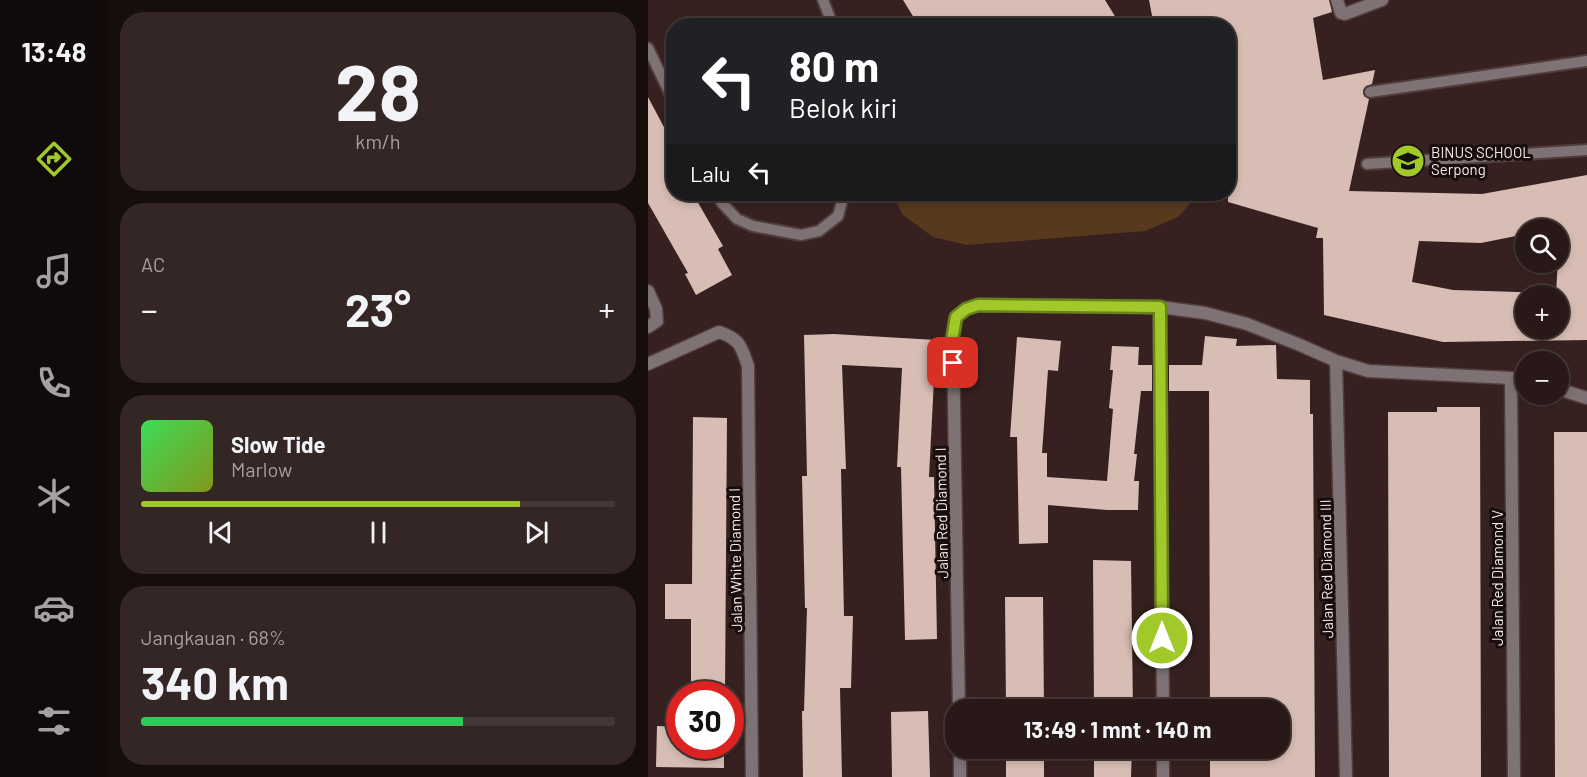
<!DOCTYPE html>
<html lang="id">
<head>
<meta charset="utf-8">
<style>
	body { margin:0; font-family:Barlow,sans-serif; background:#342625; color:#f1f3f6; height:100vh; display:flex; flex-direction:column; font-size:22px; white-space:nowrap }
	* { box-sizing:border-box; margin:0 }
	p { font-size:20px; color:#a5a0a2 }
	.icon { flex:none; width:33px; height:33px; fill:none; stroke:currentColor; stroke-width:2; stroke-linecap:round; stroke-linejoin:round }
	.map { position:relative; flex:1; overflow:hidden }
	.panel { display:flex; flex-direction:column; gap:12px; padding:12px; background:#160e0d; width:540px }
	.panel>* { flex:none }
	.guide { position:absolute; left:18px; top:18px; width:570px; height:183px; border-radius:24px; box-shadow:0 3px 9px #0003,0 0 0 2px #443837; background:#202124; color:#fff; overflow:hidden }
	.tools { position:absolute; left:867px; top:219px; display:grid; gap:12px }
	.tools a { display:grid; place-items:center; width:54px; height:54px; border-radius:50%; background:#281918; box-shadow:0 3px 9px #0003,0 0 0 2px #443837; font-size:30px }
	.speed { position:absolute; left:18px; top:681px; display:flex; gap:12px; font-size:30px; font-weight:700; text-align:center }
	.speed>* { display:grid; place-content:center; width:78px; height:78px; border-radius:50%; background:#281918; box-shadow:0 3px 9px #0003,0 0 0 2px #443837; line-height:1 }
	.speed .limit { border:9px solid #d22; background:#fff; color:#111 }
	.pin { position:absolute; display:grid; place-items:center; width:51px; height:51px; color:#fff; margin:-26px; border-radius:12px; box-shadow:0 3px 9px #0006 }
	.me { position:absolute; width:66px; margin:-33px; rotate:0deg; stroke-linejoin:round; filter:drop-shadow(0 0 4px #0008) }
	.turn { display:flex; align-items:center; gap:21px; height:126px; padding:0 24px; font-size:27px }
	.turn .icon { width:78px; height:78px; stroke-width:2.5 }
	.turn b { display:block; font-size:42px; line-height:51px }
	.then { display:flex; align-items:center; height:57px; padding:0 24px; background:#0003; gap:12px; font-size:22px }
	.big { font-size:45px; font-weight:700; line-height:1.1 }
	.panel .tile { flex:1; display:flex; flex-direction:column; justify-content:center; gap:9px; min-width:0; padding:0 21px; border-radius:24px; background:#342625 }
	.panel .dial { align-items:center; gap:0 }
	.dial b { font-size:78px; line-height:1 }
	.song { display:flex; align-items:center; gap:18px }
	.cover { width:72px; height:72px; border-radius:9px; background:linear-gradient(135deg,hsl(130 70% 55%),hsl(70 70% 35%)) }
	.played { height:6px; border-radius:3px; background:linear-gradient(90deg,#a1c929 80%,#443837 80%) }
	.keys { display:flex; justify-content:space-around; direction:ltr }
	.heat { display:flex; justify-content:space-between; align-items:center; font-size:33px; direction:ltr }
	.charge { height:9px; border-radius:4px; background:linear-gradient(90deg,#34c759 68%,#443837 0) }
	.trip { position:absolute; left:297px; top:699px; width:345px; height:60px; border-radius:24px; background:#281918; box-shadow:0 3px 9px #0003,0 0 0 2px #443837; font-weight:700; line-height:60px; text-align:center }
	main { display:flex; flex:1; min-height:0 }
	.tabs { display:flex; flex-direction:column; width:108px; justify-content:space-around; align-items:center; background:#100a0a; color:#a5a0a2 }
	.tabs .icon { width:42px; height:42px }
	.tabs .active { color:#a1c929 }
	.tabs b { font-size:27px; color:#f1f3f6 }
	.map>svg:first-child { display:block }
	.green { fill:#573a1e }
	.building { fill:#d7bdb3; fill-rule:evenodd }
	.lines { fill:none; stroke-linecap:round; stroke-linejoin:round }
	.service-casing { stroke:#513d3c; stroke-width:14 }
	.minor-casing { stroke:#513d3c; stroke-width:15 }
	.service { stroke:#7e7274; stroke-width:10 }
	.minor { stroke:#7e7274; stroke-width:12 }
	.route-casing { stroke:#69831b; stroke-width:15 }
	.route { stroke:#a1c929; stroke-width:10 }
	.labels { text-anchor:middle; dominant-baseline:central; stroke-width:6; stroke-linejoin:round; paint-order:stroke }
	.poi-label { font-size:15px; fill:#f7e8e7; stroke:#170e0d; text-anchor:start }
	.street-label { font-size:15px; fill:#f7e8e7; stroke:#170e0d }
</style>
</head>
<body>
<main>
<nav class="tabs">
<b>13:48</b>
<svg class="icon active" aria-label="directions" viewBox="0 0 24 24"><path d="M12 3l9 9-9 9-9-9zM9 14v-3h6M13 9l2 2-2 2"/></svg>
<svg class="icon" aria-label="music" viewBox="0 0 24 24"><path d="M9 18V5l10-2v13"/><circle cx="6" cy="18" r="3"/><circle cx="16" cy="16" r="3"/></svg>
<svg class="icon" aria-label="phone" viewBox="0 0 24 24"><path d="M5 4h4l2 5-3 2q2 4 5 5l2-3 5 2v4C11 20 4 13 5 4z"/></svg>
<svg class="icon" aria-label="climate" viewBox="0 0 24 24"><path d="M12 3v18M4 7l16 10M4 17L20 7"/></svg>
<svg class="icon" aria-label="car" viewBox="0 0 24 24"><path d="M5 17H2v-5l4-1 3-4h7l3 4 3 1v5h-3M9 17h6M6 11h13"/><circle cx="7" cy="17" r="2"/><circle cx="17" cy="17" r="2"/></svg>
<svg class="icon" aria-label="filters" viewBox="0 0 24 24"><path d="M4 7h16M4 17h16"/><circle cx="9" cy="7" r="2"/><circle cx="15" cy="17" r="2"/></svg>
</nav>
<section class="panel">
<div class="tile dial"><b>28</b><p>km/h</p></div>
<div class="tile"><p>AC</p>
<div class="heat"><a>−</a><b class="big">23°</b><a>+</a></div>
</div>
<div class="tile">
<div class="song"><i class="cover"></i><div><b>Slow Tide</b><p>Marlow</p></div></div>
<div class="played"></div>
<div class="keys"><svg class="icon" aria-label="previous" viewBox="0 0 24 24"><path d="M18 5L8 12l10 7zM5 5v14"/></svg><svg class="icon" aria-label="pause" viewBox="0 0 24 24"><path d="M8 5v14M16 5v14"/></svg><svg class="icon" aria-label="next" viewBox="0 0 24 24"><path d="M6 5l10 7-10 7zM19 5v14"/></svg></div>
</div>
<div class="tile"><p>Jangkauan · 68%</p><b class="big">340 km</b><div class="charge"></div></div>
</section>
<div class="map">
<svg width="939" height="777" viewBox="0 0 939 777">
	<rect width="100%" height="100%" fill="#362120"/>
	<path class="green" d="M244,194h307l-21,23 -33,14 -178,14 -34,-8 -30,-22z"/>
	<path class="building" d="M255,0h202l16,26h-202z
		M501,0h180l3,12 -19,6 10,62 52,-10 -3,14 -6,2 -3,4 1,6 5,3 -20,92 133,3 105,-19v165l-144,2 -119,-27 -1,-77h-7l2,-10 -90,-26v-176h-74zM912,227l-4,66 -103,-3 -41,-8 7,-41 62,2 45,-9v-4h21zM878,296h32v32h-32z
		M0,97l26,49v48h19l30,52 -5,3 14,26 -36,20 -11,-21 3,-1 -40,-70z
		M186,334l102,6 -7,137h5l3,162 -32,1 -4,-173h-4l5,-99 -60,-3 4,104h-5l3,147h9l-2,72h-11l2,89h-39l-1,-66h2l3,-103h-2l-3,-132h5l-3,-141z
		M557,336l32,3 -1,7 40,-1 1,34 33,1v34h3l2,363h-105v-29h70v-38h-70l-1,-319h-40v-26h33z
		M369,337l44,4 -3,30 -10,-1 -6,83h5v24l60,4 6,-72 -4,-1 4,-38h-3l2,-24 27,1 -1,18h14v26h-11l-7,63h3l-3,27h5l-1,29h-31l-59,-5v38l-29,1 -2,-107h-7z
		M789,407h43l1,370h-92l-1,-365h49z
		M45,417l34,1 -2,276h-34v-75h-26v-35h27z
		M906,432h33v345h-32z
		M445,560l38,1 2,149h-39z
		M357,597h38l1,113h-38z
		M280,711l2,66h-38l-1,-65z
		M9,726l23,1v19h44v22l-68,-1z
		M358,748h38v29h-38z
		M446,748h38l-1,29h-37z"/>
	<g class="lines">
		<g class="service-casing">
			<path id="service" d="M175,0l10,26
				M0,48l26,54
				M722,92l217,-31
				M719,164l220,-14
				M69,194l5,9 15,16 16,7 48,9 18,-4 19,-15 6,-22"/>
		</g>
		<g class="minor-casing">
			<path id="minor" d="M689,0l4,13 4,1 37,-14
				M0,291l8,18 1,12 -9,6
				M512,307l3,403
				M688,361l10,416
				M0,364l71,-32c21,7 22,14 29,34l4,411
				M863,378l3,399
				M910,389l29,9
				M311,710l-6,-370 3,-23 10,-8 12,-4 182,2 45,6 42,11 53,21 36,16 32,10 143,7 15,3
				M312,748v29
				M515,748v29"/>
		</g>
		<use href="#service" class="service"/>
		<use href="#minor" class="minor"/>
	</g>
	<g class="lines">
		<g class="route-casing">
			<path id="route" d="M305,363l-1,-23 4,-23 10,-8 12,-4 182,2 2,331"/>
		</g>
		<use href="#route" class="route"/>
	</g>
	<defs>
		<g id="school-disc" transform="scale(1.725)"><circle r="9.5" fill="#a1c929" stroke="#170e0d"/><path d="M0-5L7-2L0 1L-7-2ZM-4 1L0 2.5L4 1V4Q0 6-4 4Z" fill="#111"/></g>
	</defs>
	<g fill-rule="evenodd">
		<use href="#school-disc" x="760" y="161"/>
	</g>
	<g class="labels">
		<g class="poi-label">
			<text x="783" y="152">BINUS SCHOOL<tspan x="783" dy="17">Serpong</tspan></text>
		</g>
		<g class="street-label">
			<text transform="translate(293 513) rotate(-91)">Jalan Red Diamond I</text>
			<text transform="translate(87 560) rotate(-91)">Jalan White Diamond I</text>
			<text transform="translate(678 569) rotate(-91)">Jalan Red Diamond III</text>
			<text transform="translate(849 578) rotate(-90)">Jalan Red Diamond V</text>
		</g>
	</g>
</svg>
<div class="tools">
<a><svg class="icon" aria-label="search" viewBox="0 0 24 24"><circle cx="10" cy="10" r="6"/><path d="M15 15l6 6"/></svg></a>
<a>+</a>
<a>−</a>
</div>
<div class="speed"><div class="limit">30</div></div>
<div class="pin" style="left:305px;top:363px;background:#d93025"><svg class="icon" aria-label="arrive" viewBox="0 0 24 24"><path d="M6 21V4h12l-3 4 3 4H6"/></svg></div>
<svg class="me" style="left:514px;top:638px" viewBox="-20 -20 40 40"><circle r="17" fill="#a1c929" stroke="#fff" stroke-width="3"/><path d="M0-11L8 9 0 5-8 9z" fill="#fff"/></svg>
<div class="trip">13:49 · 1 mnt · 140 m</div>
<div class="guide">
<div class="turn"><svg class="icon" aria-label="left" viewBox="0 0 24 24"><path d="M17 20v-9H6M10 6l-5 5 5 5"/></svg><div><b>80 m</b>Belok kiri</div></div>
<div class="then">Lalu<svg class="icon" aria-label="left" viewBox="0 0 24 24"><path d="M17 20v-9H6M10 6l-5 5 5 5"/></svg></div>
</div>
</div>
</main>
</body>
</html>
